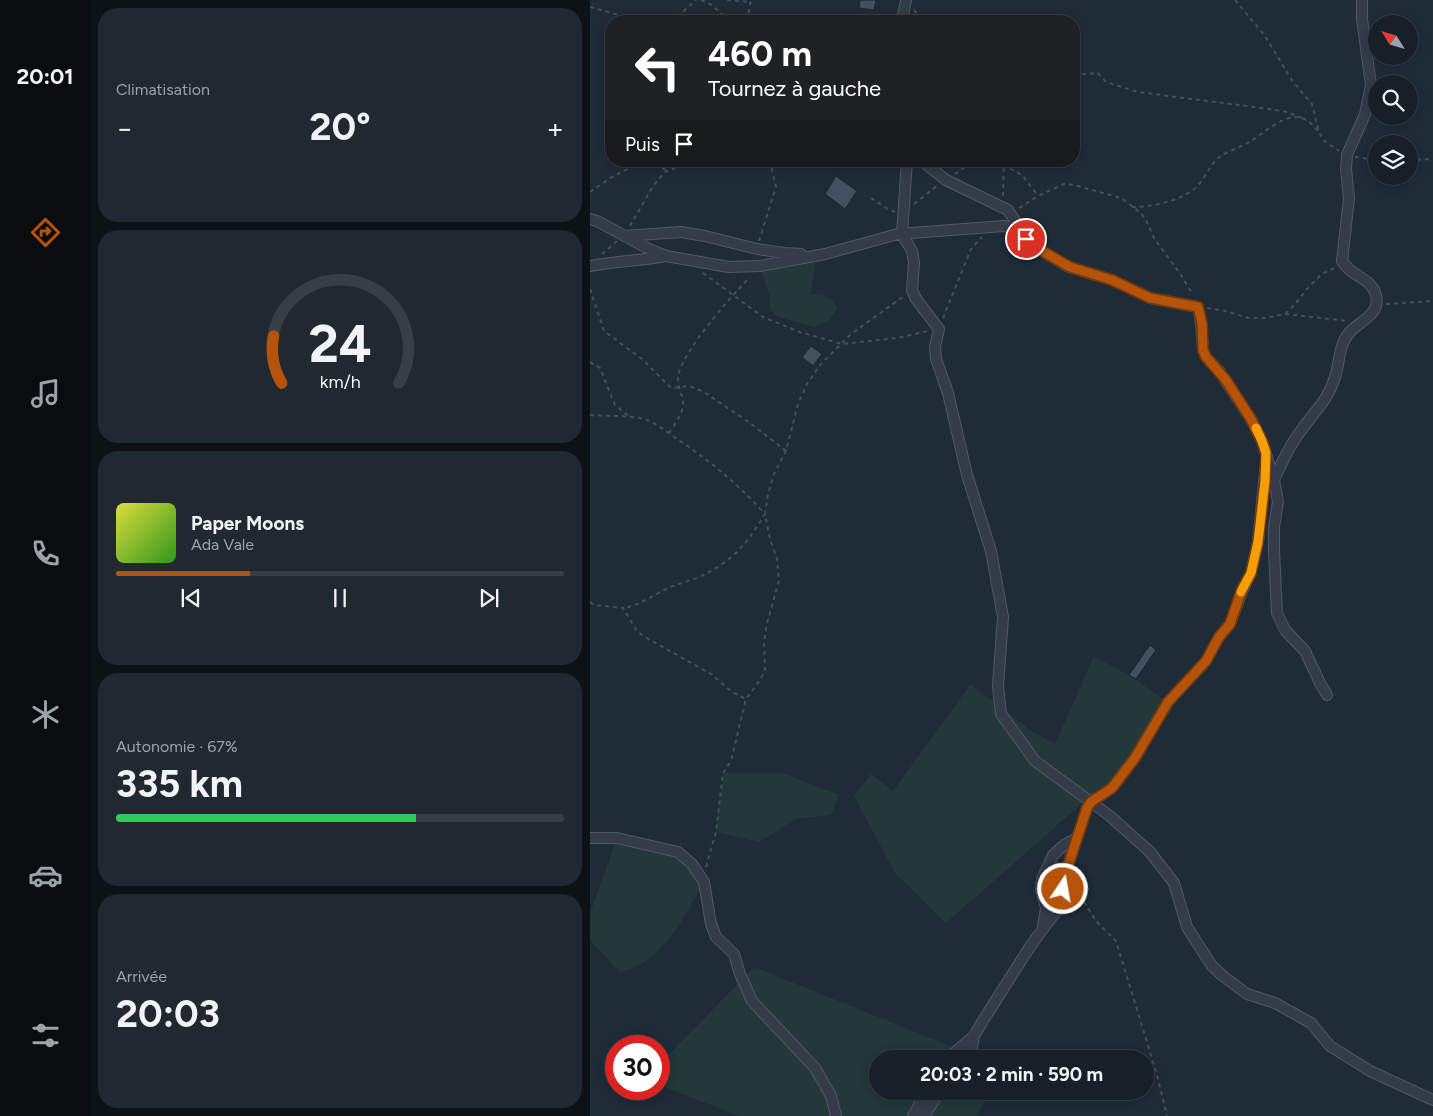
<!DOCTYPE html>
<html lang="fr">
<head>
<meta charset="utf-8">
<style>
	body { margin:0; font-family:Figtree,sans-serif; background:#202831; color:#f1f3f6; height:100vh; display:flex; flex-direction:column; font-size:19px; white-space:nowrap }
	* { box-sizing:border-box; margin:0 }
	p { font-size:16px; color:#9ea3a8 }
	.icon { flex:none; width:28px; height:28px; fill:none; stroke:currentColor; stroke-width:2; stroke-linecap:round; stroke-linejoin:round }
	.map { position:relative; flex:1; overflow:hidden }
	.panel { display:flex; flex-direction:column; gap:8px; padding:8px; background:#0d1217; width:500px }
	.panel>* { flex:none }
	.guide { position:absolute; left:15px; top:15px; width:475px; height:152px; border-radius:20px; box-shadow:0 2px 12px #0003,0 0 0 1px #363e46; background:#202124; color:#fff; overflow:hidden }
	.needle { width:32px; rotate:307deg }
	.controls { position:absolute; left:778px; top:15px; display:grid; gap:10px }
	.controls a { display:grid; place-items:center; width:50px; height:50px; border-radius:50%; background:#172029; box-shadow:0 2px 12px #0003,0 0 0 1px #363e46; font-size:25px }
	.speed { position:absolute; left:15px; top:1035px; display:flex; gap:10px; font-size:25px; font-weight:700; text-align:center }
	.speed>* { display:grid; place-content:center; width:65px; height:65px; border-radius:50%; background:#172029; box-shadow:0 2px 12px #0003,0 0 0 1px #363e46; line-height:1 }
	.speed .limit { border:8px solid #d22; background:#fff; color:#111 }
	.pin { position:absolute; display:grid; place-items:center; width:42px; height:42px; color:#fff; margin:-21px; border:2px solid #fff; border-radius:50%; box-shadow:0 1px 5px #0007 }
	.me { position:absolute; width:55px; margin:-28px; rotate:12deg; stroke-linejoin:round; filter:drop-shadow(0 0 4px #0008) }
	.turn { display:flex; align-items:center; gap:18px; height:105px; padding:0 20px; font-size:22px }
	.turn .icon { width:65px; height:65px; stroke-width:2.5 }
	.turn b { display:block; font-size:35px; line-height:42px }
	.then { display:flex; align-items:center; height:48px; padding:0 20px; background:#0003; gap:10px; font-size:19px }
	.big { font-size:38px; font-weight:700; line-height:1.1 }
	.panel .card { flex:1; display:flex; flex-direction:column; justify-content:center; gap:8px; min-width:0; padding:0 18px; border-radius:20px; background:#202831 }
	.panel .dial { align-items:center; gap:0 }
	.dial svg { height:130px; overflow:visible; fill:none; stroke:#363e46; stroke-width:7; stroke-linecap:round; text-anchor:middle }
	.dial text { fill:#f1f3f6; stroke:none }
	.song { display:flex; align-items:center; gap:15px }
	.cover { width:60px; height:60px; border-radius:8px; background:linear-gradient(135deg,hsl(60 70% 55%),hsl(110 70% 35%)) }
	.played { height:5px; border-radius:2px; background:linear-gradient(90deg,#b45309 30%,#363e46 30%) }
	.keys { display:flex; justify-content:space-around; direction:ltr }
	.heat { display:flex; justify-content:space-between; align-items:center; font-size:28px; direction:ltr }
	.charge { height:8px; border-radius:4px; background:linear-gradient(90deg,#34c759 67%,#363e46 0) }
	.trip { position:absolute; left:279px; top:1050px; width:285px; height:50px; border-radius:25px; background:#172029; box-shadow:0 2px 12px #0003,0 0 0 1px #363e46; font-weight:700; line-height:50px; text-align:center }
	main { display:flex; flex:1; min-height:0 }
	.menu { display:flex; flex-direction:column; width:90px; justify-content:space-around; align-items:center; background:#090d10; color:#9ea3a8 }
	.menu .icon { width:35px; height:35px }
	.menu .on { color:#b45309 }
	.menu b { font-size:22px; color:#f1f3f6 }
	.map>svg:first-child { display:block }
	.green { fill:#223839 }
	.building { fill:#42505f; stroke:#1a232e }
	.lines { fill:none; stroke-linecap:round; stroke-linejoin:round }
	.street-casing { stroke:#505a65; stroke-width:12 }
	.path { stroke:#3f5455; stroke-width:2; stroke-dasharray:4 4; stroke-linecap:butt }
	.street { stroke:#333c47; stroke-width:10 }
	.route-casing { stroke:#753606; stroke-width:12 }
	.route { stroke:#b45309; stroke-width:9 }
	.slow { stroke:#f59e0b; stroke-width:9 }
</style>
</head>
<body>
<main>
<nav class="menu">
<b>20:01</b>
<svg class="icon on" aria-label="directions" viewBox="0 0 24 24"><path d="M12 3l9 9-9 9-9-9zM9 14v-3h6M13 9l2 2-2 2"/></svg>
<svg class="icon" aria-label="music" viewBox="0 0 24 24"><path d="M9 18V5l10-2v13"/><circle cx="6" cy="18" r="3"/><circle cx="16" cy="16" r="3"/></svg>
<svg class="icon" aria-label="phone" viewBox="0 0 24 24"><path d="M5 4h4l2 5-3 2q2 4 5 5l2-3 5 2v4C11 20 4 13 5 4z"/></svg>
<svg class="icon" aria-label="climate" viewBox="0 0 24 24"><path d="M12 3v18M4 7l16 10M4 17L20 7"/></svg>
<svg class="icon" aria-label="car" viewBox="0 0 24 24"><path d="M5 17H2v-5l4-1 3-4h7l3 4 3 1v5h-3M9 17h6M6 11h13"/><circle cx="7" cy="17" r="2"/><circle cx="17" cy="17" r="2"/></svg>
<svg class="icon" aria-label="filters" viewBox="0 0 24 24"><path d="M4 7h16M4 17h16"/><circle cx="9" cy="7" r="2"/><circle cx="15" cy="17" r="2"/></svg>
</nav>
<section class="panel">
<div class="card"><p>Climatisation</p>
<div class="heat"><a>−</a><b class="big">20°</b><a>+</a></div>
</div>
<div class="card dial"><svg viewBox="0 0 100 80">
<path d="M14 69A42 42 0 1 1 86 69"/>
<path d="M14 69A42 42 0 0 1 9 40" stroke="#b45309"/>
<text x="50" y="56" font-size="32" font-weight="700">24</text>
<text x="50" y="72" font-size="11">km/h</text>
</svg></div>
<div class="card">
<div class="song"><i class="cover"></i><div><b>Paper Moons</b><p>Ada Vale</p></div></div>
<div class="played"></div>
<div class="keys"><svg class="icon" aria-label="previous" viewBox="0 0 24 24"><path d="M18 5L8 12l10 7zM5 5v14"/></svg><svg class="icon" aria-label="pause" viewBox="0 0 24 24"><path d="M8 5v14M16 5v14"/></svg><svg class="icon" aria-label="next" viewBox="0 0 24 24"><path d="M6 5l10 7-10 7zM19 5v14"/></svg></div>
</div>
<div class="card"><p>Autonomie · 67%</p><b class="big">335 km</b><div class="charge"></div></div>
<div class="card"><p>Arrivée</p><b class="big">20:03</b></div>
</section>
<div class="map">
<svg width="843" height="1116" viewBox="0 0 843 1116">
	<rect width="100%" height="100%" fill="#1f2b37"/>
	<path class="green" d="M226,256l-5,38c14,1 21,1 26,15l-9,12 -14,6 -38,-11 -6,-7v-11l-10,-32z
		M504,656l35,19 39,27 -56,86 -25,11 -141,124 -51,-50 -41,-77 17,-22 22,17 77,-106 31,21 29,24 25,14z
		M133,773h60l56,22 -8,20 -36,4 -35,23 -44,-10z
		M27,838l61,14 26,30c-15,27 -30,57 -55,77 -8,6 -20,10 -29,14l-30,-33v-27z
		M164,967l229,92h-105v32h114l-16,25h-237l-80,-31v-20z"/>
	<path class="building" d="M270,0h16l-2,10 -15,-2z
		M246,176l21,15 -12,18 -20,-15z
		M221,346l11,8 -9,12 -11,-9z
		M560,645l6,5 -20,29 -7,-4z"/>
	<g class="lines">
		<g class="street-casing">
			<path id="street" d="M312,21l4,-21
				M317,161l-5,73 10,17 2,12 -2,27 4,9 23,30 -4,18 1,12 12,34 19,82 24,76 12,66 -5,69 3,28 34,47 75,55 40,36 24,31 13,44 25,39 11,10 24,18 28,9 36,20 19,23 40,25 63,29
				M332,161l24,19 62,30 15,23
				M0,219l7,2 50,27 19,8 63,11 31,-1 65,-12 73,-20 106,-8 10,3 23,19 32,19 43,13 38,18 48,9 3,16 2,27 3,7 13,14 32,48 11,22 12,39 4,22 -4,25v24l3,62 8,17 20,21 15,32 7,12
				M34,236l57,-4 24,4 52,13 27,4 17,1
				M0,266c25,-5 50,-5 76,-10
				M683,482c9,-19 17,-38 30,-54 12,-17 24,-27 31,-48 6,-15 4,-34 15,-47 10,-12 32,-18 27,-38 -5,-18 -25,-18 -34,-34l7,-63 -3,-29 1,-14 18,-41 6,-29 -9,-66v-19
				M0,838h27l61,14 14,12 12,18 7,42 5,13 18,17 6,20 12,27 63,67 16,28 5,20
				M453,926l3,-18 -5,-18 1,-11 11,-24 11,-10 13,-7
				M357,1059l27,-23
				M380,1059l4,-23 10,-17 47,-74 24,-32 6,-13 6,-31 20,-61 4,-6 21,-14 23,-30 33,-56 38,-41 13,-24 11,-13 13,-35 8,-16 7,-31 8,-80
				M323,1116l14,-25
				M334,1116l16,-25"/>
		</g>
		<path class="path" d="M111,0l11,5 17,16
			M137,0l24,2
			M645,0l30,36 28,46 19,22 7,28 4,8 16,11
			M0,7l50,14
			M324,10l10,11
			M72,21l14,-3 20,-18
			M157,21l4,-21
			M484,75l24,-2 8,9 32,10 124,16 25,4 15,6
			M765,157l21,3
			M819,160l24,-1
			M58,161l20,10
			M406,161l26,14 16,21
			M365,174l14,-10 20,-3
			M0,192l22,-15 31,-16
			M413,196l1,-35
			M281,198l15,10 9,4
			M324,204l24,-19
			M542,207c19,0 45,-5 62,-18 10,-8 14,-21 23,-30 9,-8 23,-11 34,-18 15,-9 38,-33 57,-20 4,3 8,8 11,11
			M429,208l19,-12 26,-12 10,1 47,13 20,15 5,7 8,18 27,37 12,20
			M40,226l23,-40 12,-14 27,-11
			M169,241l17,-54 -6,-26
			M12,254l15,-13
			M113,273l60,44 37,15 42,12 55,-6 31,-7
			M0,289l14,42 38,28 29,29 18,-2 15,6 46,31 36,28
			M796,304l47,-3
			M617,308l19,3 22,7h17l20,-4 63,7
			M695,314c17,-14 27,-39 50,-46
			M353,318l28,-69 11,-12
			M0,362l10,6 15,37 15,12
			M0,415c17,1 37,0 54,4 11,3 20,11 30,18 34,22 64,47 91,77 -19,31 -32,47 -66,63 -11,5 -23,7 -33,12 -14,7 -28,17 -43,19
			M79,433c5,-8 15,-20 14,-31 -1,-9 -6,-16 -5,-26 4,-24 54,-81 72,-99
			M0,602l5,3 28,3 14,23 6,5 68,38 21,18 14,7
			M116,867l10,-35 7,-59 8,-12 15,-62 14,-19 5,-10 -1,-27 3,-20 12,-42 -2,-22 -7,-20 -5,-25 3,-20 6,-20 12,-23 12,-47 9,-20 13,-19 31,-31 53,-38
			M484,889l9,11 13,21 20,20 41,134 10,41"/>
		<use href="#street" class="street"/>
	</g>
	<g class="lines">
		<g class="route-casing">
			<path id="route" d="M436,239l11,9 33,19 42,13 38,18 48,9 4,16 1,27 3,7 20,23 25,39 11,22 4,12 -1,28 -7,61 -7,31 -9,16 -12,35 -11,13 -13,24 -38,41 -33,56 -23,30 -21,14 -4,6 -20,61 -4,20"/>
		</g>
		<use href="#route" class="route"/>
		<path class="slow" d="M651,592l10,-19 7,-31 7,-61 1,-28 -4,-12 -6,-13"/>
	</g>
</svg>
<div class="controls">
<a><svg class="needle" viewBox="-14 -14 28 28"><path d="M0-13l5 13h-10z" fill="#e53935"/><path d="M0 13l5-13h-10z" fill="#9ea3a8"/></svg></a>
<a><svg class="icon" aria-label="search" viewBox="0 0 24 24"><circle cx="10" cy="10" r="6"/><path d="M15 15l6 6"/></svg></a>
<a><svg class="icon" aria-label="layers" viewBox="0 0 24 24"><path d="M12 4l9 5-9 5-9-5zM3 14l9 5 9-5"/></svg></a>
</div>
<div class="speed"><div class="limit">30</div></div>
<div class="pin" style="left:436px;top:239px;background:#d93025"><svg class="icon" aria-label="arrive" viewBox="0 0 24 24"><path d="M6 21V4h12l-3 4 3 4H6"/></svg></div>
<svg class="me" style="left:473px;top:889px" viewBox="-20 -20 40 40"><circle r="17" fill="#b45309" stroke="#fff" stroke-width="3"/><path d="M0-11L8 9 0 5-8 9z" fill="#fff"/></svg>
<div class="trip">20:03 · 2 min · 590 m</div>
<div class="guide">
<div class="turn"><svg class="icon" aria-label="left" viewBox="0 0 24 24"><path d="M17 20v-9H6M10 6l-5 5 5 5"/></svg><div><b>460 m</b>Tournez à gauche</div></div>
<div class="then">Puis<svg class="icon" aria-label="arrive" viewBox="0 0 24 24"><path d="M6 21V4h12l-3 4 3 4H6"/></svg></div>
</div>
</div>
</main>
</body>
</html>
